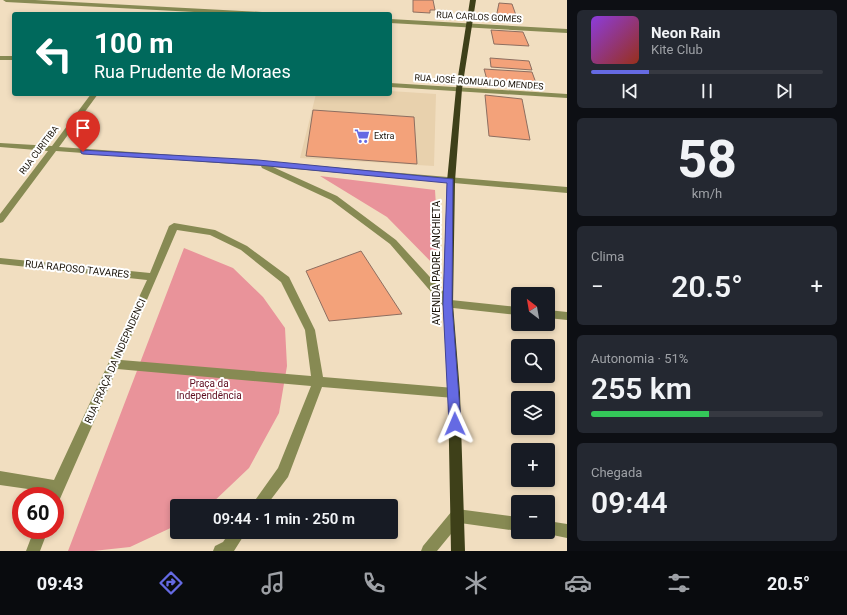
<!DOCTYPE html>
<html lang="pt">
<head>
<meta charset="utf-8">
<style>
	body { margin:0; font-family:Roboto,sans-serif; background:#242831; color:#f1f3f6; height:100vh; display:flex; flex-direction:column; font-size:15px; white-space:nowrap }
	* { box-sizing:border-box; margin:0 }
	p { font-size:13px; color:#9ea1a6 }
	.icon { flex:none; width:22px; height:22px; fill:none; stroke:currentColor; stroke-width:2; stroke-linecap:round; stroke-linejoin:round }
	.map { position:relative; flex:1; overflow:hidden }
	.sheet { display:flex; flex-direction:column; gap:10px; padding:10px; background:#0d0f14; width:280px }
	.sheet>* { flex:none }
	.banner { position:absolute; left:12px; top:12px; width:380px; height:84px; border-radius:4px; box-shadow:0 2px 6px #0003; background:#00695c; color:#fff; overflow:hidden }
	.needle { width:26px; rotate:329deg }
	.tools { position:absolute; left:511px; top:287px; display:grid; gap:8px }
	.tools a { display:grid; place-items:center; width:44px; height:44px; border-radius:4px; background:#171b24; box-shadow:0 2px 6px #0003; font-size:20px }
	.speed { position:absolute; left:12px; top:487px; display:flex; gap:8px; font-size:20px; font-weight:700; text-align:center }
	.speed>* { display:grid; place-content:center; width:52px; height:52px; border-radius:50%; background:#171b24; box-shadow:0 2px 6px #0003; line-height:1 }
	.speed .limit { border:6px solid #d22; background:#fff; color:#111 }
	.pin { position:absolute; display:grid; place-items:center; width:34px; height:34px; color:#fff; margin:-41px -17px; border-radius:50% 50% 50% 0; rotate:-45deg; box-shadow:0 0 4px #0007 }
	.pin .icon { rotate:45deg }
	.me { position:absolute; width:44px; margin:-22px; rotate:359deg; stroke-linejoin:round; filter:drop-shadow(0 0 3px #0008) }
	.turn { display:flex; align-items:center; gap:14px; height:84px; padding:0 16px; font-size:18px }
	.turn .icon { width:52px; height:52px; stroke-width:2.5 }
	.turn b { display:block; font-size:28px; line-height:34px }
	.big { font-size:30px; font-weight:600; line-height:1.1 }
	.sheet .widget { flex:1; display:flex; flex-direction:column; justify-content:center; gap:6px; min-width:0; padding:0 14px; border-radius:6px; background:#242831 }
	.sheet .dial { align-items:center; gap:0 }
	.dial b { font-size:52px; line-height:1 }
	.song { display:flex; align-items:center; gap:12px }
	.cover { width:48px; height:48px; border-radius:6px; background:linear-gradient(135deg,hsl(270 70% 55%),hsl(10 70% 35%)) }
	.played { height:4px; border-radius:2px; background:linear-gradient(90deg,#656ae3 25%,#363941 25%) }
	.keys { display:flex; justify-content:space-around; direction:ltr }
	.heat { display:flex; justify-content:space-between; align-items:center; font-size:22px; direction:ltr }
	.charge { height:6px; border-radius:3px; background:linear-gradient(90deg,#34c759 51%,#363941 0) }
	.trip { position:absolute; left:170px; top:499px; width:228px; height:40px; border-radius:4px; background:#171b24; box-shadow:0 2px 6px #0003; font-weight:600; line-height:40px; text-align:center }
	.tab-bar { display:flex; height:64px; justify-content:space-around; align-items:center; background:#090b0e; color:#9ea1a6 }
	.tab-bar .icon { width:28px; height:28px }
	.tab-bar .selected { color:#656ae3 }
	.tab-bar b { font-size:18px; color:#f1f3f6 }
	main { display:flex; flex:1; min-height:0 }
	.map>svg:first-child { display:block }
	.built { fill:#e8d1ad }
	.green { fill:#e9939a }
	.building { fill:#f3a27a; stroke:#8d6e60 }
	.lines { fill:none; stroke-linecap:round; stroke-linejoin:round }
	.street { fill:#878a53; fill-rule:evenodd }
	.primary { fill:#3e4019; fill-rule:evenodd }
	.route { fill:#656ae3; stroke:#424594 }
	.labels { text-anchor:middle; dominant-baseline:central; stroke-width:4; stroke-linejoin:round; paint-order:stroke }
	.far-street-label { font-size:9px; fill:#1a1309; stroke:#fff }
	.far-poi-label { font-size:9px; fill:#1a1309; stroke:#fff; text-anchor:start }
	.street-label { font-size:10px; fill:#1a1309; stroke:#fff }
	.park-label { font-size:10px; fill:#5f0e20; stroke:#fff }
</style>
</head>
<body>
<main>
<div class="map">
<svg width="567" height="551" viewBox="0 0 567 551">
	<rect width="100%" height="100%" fill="#f1dec0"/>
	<path class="built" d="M390,91l46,3 -2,72 -134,-8 16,-64h74z"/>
	<path class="green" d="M320,176l115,14 5,81 -53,-54z
		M184,248l49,20 30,29 22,31 2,38 -8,47 -30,55 -40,38h-32v19l-47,22 -37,4h-25z"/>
	<path class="building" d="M413,0h20l2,10h-5v3l-17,-1z
		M499,3l13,1 6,17 -17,-1 -5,-2z
		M491,30l32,2 6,14 -35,-2z
		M490,58l39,3 3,9 -41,-3z
		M484,69l48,3 4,11 -49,-3z
		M485,95l37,4 8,41 -41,-4z
		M313,110l101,7 3,47 -111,-8z
		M361,251l41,63 -73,7 -23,-50z"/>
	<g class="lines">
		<path class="street" d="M3,0h32l227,12 3,2h-33l-226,-12z
			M390,19l177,10v4l-177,-10z
			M0,56h14v4h-14z
			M390,83l177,11v4l-177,-11z
			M91,94h7l-39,53 199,14 309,26v6l-294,-26 64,29 59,44 55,60 67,7v8l-74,-8 -54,-63 -59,-44 -69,-32 -1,-2 -205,-15 -53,71 -3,1v-9l48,-63 -48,-4v-4l52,3z
			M174,223l41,7 32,16 42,31 26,53 8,47 131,11 4,1 2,4 -2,4 -4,1 -132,-11 -34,90 -22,29h-15l27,-38 33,-82 -194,-17 -58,132 -4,1v-6h-8l2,-4 -49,-7v-14l54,9 93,-200 -147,-16v-6l150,15 19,-47zM177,230l33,5 31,15 40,32 24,48 6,46 -190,-16z
			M548,310l19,2v8l-19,-2z
			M457,509l61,8v14l-58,-8 -23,28h-16l2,-5 29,-35z
			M548,521l19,3v14l-24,-5 5,-1z
			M34,530h14l-8,21h-14z
			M230,532h16l-12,19h-21l2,-5 8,-4z"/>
		<path class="primary" d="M470,0h6l-14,89 -7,92 -2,123 7,89 5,158h-14l-3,-158 -5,-89 4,-123 9,-92z"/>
	</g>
	<path class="route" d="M81,150l177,10 195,19 -1,125 9,120 -2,3 -4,2 -4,-2 -2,-3 -6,-120 4,-121 -189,-18 -175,-11 -2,-1z"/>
	<defs>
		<g id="supermarket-bare" transform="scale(1.2)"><path d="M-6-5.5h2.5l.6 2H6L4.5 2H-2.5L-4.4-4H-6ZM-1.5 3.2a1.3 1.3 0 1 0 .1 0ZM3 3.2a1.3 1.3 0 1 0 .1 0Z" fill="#656ae3" stroke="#fff" stroke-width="2.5" paint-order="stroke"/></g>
	</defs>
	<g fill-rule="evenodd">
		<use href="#supermarket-bare" x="362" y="136"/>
	</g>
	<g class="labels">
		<g class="far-street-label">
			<text transform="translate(479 17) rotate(3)">RUA CARLOS GOMES</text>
			<text transform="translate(479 82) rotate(4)">RUA JOSÉ ROMUALDO MENDES</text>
			<text transform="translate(39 150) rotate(-53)">RUA CURITIBA</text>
		</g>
		<g class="far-poi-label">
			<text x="374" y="136">Extra</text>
		</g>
		<g class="street-label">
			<text transform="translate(436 263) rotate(-90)">AVENIDA PADRE ANCHIETA</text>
			<text transform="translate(77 269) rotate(6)">RUA RAPOSO TAVARES</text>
			<text transform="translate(115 361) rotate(-66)">RUA PRAÇA DA INDEPNDENCI</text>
		</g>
		<g class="park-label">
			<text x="209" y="383">Praça da<tspan x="209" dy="12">Independência</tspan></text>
		</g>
	</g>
</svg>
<div class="tools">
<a><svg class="needle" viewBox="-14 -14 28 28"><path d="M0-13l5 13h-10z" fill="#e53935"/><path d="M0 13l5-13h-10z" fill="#9ea1a6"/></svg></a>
<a><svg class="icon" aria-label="search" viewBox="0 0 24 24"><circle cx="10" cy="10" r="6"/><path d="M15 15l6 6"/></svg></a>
<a><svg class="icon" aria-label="layers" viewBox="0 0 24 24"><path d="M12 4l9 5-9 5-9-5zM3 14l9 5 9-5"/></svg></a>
<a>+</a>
<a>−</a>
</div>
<div class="speed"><div class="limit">60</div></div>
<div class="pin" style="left:83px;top:152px;background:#d93025"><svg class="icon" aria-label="arrive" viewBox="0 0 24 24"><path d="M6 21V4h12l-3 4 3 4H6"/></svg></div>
<svg class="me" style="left:455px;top:424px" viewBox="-20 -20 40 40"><path d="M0-17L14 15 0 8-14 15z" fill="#656ae3" stroke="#fff" stroke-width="4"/></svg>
<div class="trip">09:44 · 1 min · 250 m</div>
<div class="banner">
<div class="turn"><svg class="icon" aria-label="left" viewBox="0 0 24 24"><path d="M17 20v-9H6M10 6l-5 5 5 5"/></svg><div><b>100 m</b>Rua Prudente de Moraes</div></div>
</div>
</div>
<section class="sheet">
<div class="widget">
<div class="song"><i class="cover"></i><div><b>Neon Rain</b><p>Kite Club</p></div></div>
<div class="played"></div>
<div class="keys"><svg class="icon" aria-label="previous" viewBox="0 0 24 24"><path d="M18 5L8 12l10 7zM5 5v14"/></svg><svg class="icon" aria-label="pause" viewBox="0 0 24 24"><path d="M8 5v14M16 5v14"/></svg><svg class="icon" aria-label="next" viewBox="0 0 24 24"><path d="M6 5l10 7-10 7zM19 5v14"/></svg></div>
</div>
<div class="widget dial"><b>58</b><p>km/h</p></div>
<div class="widget"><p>Clima</p>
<div class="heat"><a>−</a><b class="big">20.5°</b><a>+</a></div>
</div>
<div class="widget"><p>Autonomia · 51%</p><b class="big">255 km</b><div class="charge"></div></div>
<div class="widget"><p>Chegada</p><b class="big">09:44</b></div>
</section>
</main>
<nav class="tab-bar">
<b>09:43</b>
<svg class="icon selected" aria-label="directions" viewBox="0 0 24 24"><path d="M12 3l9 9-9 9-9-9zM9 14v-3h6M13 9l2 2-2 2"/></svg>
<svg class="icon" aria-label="music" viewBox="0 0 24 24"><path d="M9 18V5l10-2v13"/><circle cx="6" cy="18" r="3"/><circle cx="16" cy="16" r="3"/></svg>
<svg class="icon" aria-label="phone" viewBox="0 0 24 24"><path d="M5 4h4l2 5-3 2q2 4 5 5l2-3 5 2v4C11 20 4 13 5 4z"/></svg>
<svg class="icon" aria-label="climate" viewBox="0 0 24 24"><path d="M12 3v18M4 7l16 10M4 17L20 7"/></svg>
<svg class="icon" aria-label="car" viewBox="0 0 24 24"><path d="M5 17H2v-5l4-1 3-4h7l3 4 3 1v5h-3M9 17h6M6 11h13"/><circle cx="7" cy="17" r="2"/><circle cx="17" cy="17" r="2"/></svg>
<svg class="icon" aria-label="filters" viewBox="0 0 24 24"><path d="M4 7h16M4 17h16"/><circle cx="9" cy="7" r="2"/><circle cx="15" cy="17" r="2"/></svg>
<b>20.5°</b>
</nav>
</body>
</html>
